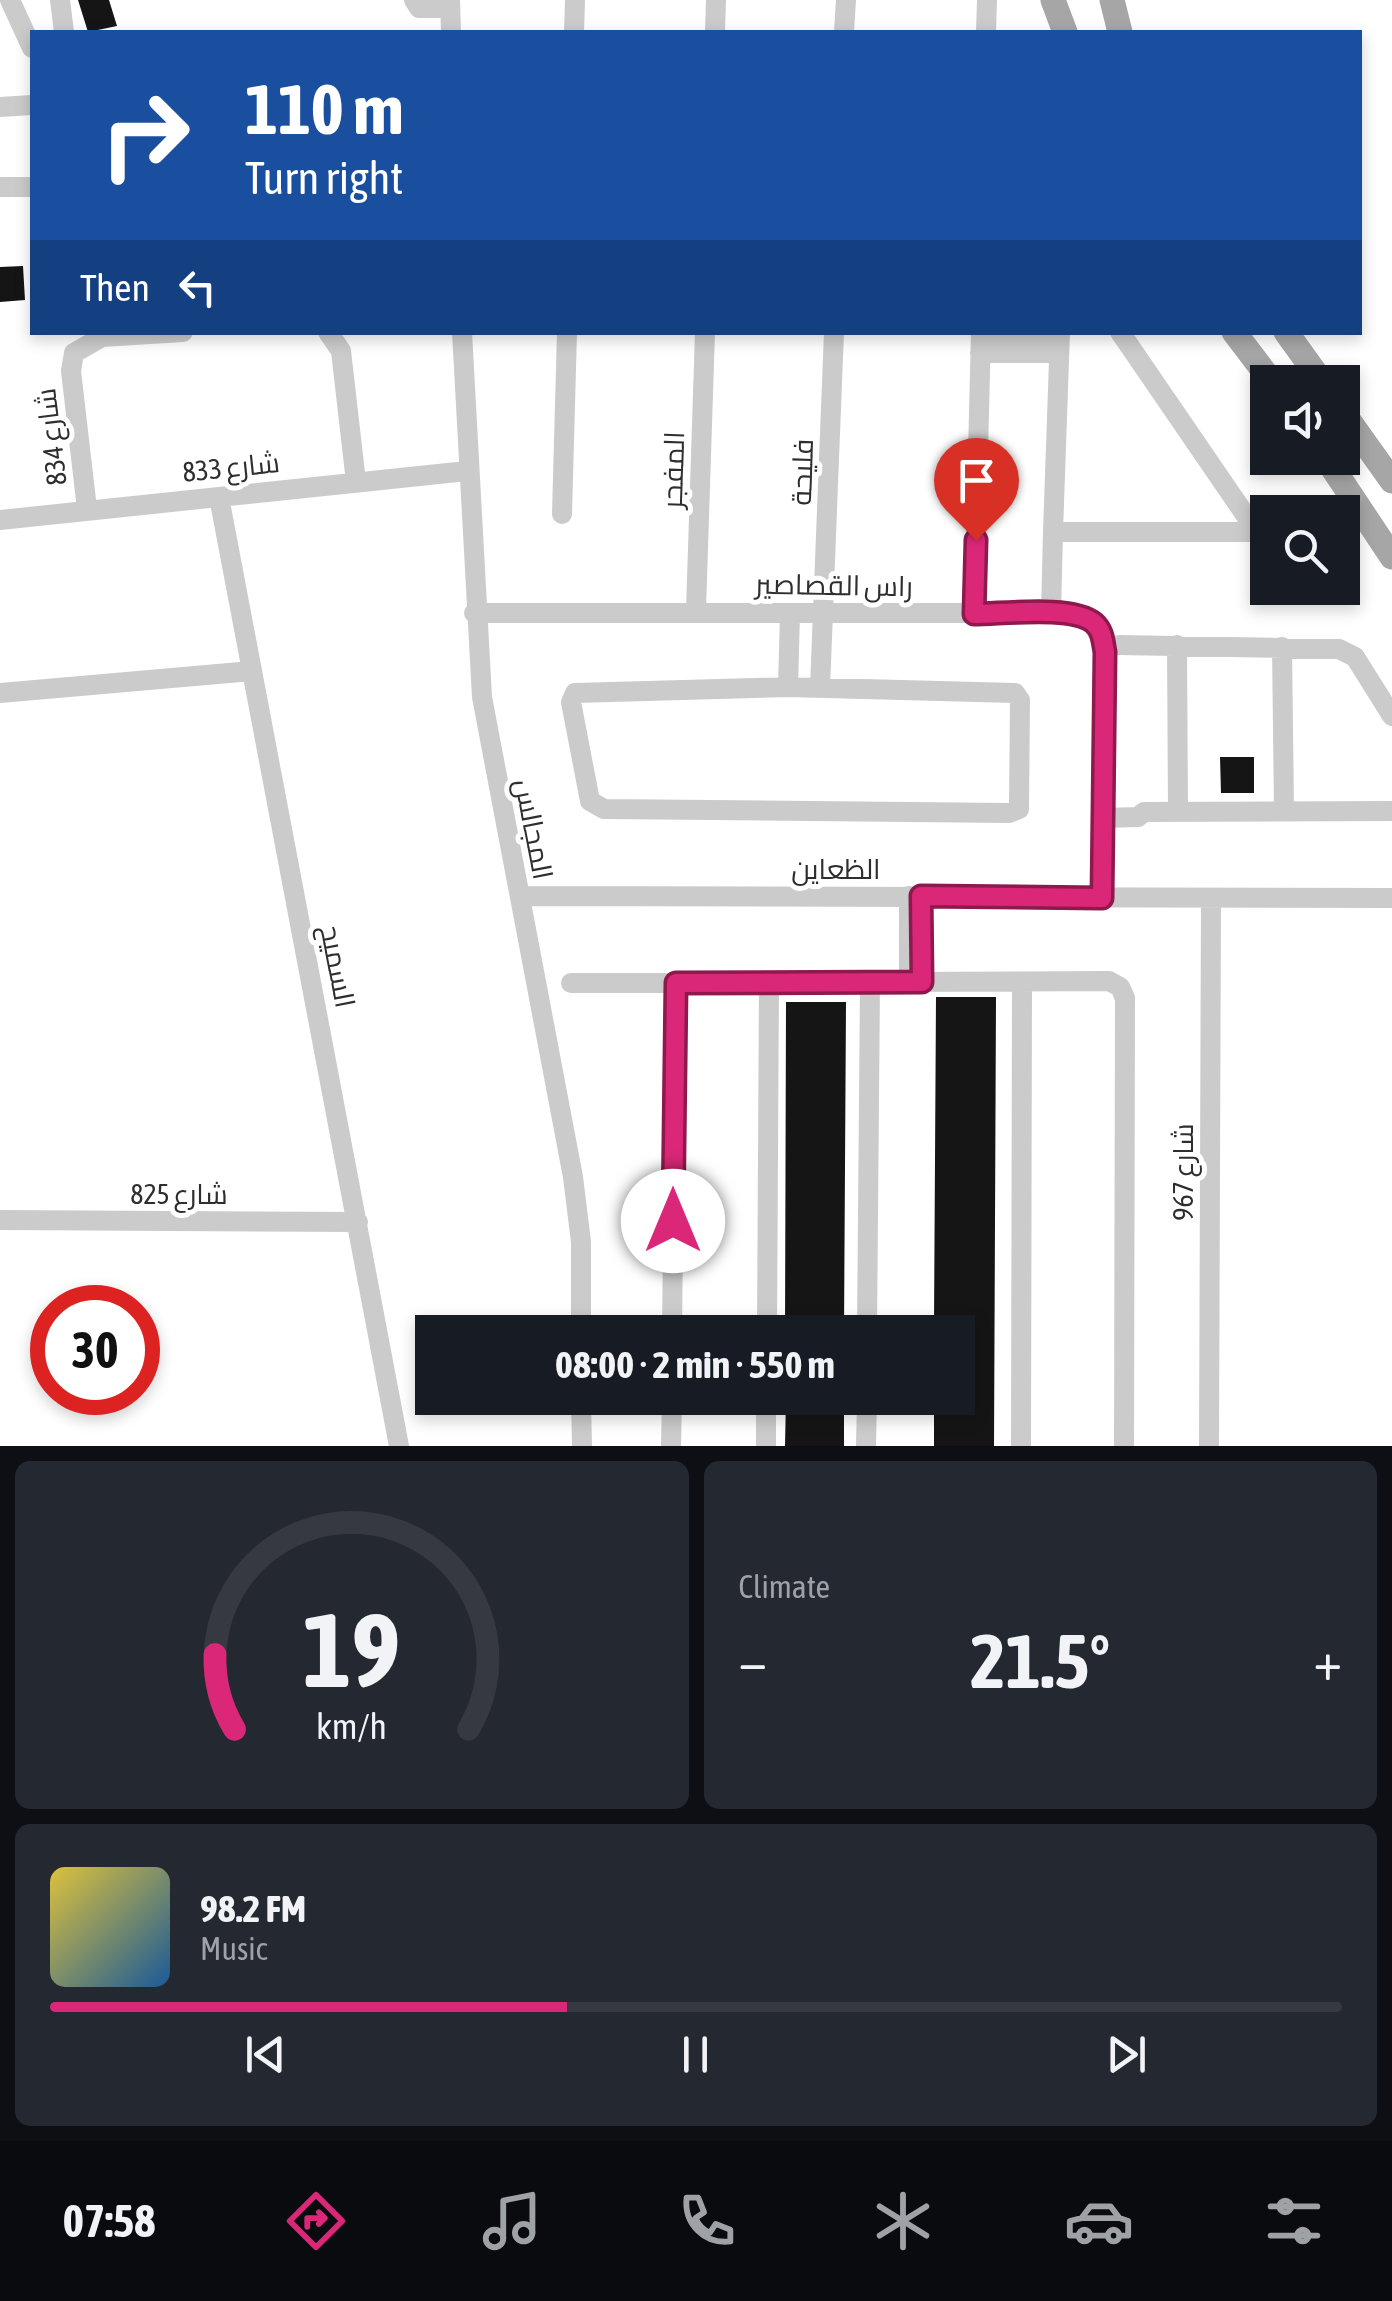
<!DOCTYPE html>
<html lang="en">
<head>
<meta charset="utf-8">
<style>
	body { margin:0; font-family:"Asap Condensed",Cairo,sans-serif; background:#242831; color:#f1f3f6; height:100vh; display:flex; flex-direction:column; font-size:38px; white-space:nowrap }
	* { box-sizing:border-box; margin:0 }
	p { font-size:32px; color:#9ea1a6 }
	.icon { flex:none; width:55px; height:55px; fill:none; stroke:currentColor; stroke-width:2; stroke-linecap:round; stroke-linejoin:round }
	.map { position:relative; height:1446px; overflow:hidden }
	.sheet { display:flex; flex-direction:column; gap:15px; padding:15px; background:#0d0f14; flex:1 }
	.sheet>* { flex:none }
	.top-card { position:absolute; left:30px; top:30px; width:1332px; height:305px; border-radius:0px; box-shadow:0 5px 15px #0003; background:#1a4fa0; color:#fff; overflow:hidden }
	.controls { position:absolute; left:1250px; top:365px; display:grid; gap:20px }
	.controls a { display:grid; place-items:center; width:110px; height:110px; border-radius:0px; background:#171b24; box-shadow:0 5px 15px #0003; font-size:50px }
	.speed { position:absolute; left:30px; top:1285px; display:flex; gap:20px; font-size:50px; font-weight:700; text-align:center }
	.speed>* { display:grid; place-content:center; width:130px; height:130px; border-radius:50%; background:#171b24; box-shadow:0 5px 15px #0003; line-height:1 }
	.speed .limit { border:15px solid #d22; background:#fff; color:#111 }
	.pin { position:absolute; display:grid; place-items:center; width:85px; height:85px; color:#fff; margin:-102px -42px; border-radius:50% 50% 50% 0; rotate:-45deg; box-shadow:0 0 10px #0007 }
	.pin .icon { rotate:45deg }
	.me { position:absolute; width:110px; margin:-55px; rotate:0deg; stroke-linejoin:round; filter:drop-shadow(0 0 8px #0008) }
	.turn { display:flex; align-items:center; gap:35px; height:210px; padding:0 50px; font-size:45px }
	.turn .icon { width:130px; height:130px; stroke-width:2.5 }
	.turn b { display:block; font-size:70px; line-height:85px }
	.then { display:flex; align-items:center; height:95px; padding:0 50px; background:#0003; gap:20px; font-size:38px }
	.big { font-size:75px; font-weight:700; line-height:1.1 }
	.sheet .tile { flex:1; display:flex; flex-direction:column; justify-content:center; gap:15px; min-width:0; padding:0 35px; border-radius:15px; background:#242831 }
	.sheet .dial { align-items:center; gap:0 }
	.dial svg { height:260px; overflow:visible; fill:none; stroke:#363941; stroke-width:7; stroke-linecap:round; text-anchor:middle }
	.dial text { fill:#f1f3f6; stroke:none }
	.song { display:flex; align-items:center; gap:30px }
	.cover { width:120px; height:120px; border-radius:15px; background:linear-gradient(135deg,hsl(50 70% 55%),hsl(210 70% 35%)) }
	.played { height:10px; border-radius:5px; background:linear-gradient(90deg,#db2777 40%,#363941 40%) }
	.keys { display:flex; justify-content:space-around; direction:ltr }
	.heat { display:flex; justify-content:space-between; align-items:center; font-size:55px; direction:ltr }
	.sheet .tiles { flex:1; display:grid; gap:15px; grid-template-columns:1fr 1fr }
	.tile:last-child { grid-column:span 2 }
	.trip { position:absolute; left:415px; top:1315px; width:560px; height:100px; border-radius:0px; background:#171b24; box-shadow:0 5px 15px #0003; font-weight:700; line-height:100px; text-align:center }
	.tabs { display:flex; height:160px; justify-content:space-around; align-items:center; background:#090b0e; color:#9ea1a6 }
	.tabs .icon { width:70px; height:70px }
	.tabs .current { color:#db2777 }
	.tabs b { font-size:45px; color:#f1f3f6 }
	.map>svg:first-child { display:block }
	.building { fill:#151515 }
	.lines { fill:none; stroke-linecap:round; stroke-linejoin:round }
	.minor { stroke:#cbcbcb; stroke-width:20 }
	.major { stroke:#a6a6a6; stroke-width:25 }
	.route-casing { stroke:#8e194d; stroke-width:25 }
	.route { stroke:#db2777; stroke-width:18 }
	.labels { text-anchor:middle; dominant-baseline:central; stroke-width:10; stroke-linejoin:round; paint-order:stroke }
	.street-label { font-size:28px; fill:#2e2e2e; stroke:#fff }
</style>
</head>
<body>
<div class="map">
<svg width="1392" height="1446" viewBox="0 0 1392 1446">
	<rect width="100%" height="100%" fill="#fff"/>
	<path class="building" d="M78,0h31l8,26 -29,6z
		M23,266l2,34 -25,2v-35z
		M1220,757h34v36h-33z
		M936,997h60l-2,449h-60v-41h24v-82h-24z
		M786,1002h60l-2,330h-59z
		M786,1398h58v48h-59z"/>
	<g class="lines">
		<path class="minor" d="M10,0l22,48
			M60,0l4,32
			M414,0l5,8h31
			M450,0l1,32
			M574,32l1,-32
			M715,32l1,-32
			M844,32l2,-32
			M986,32l1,-32
			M0,107l32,-2
			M0,187h32
			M328,332l13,19 15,131
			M462,332l20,365 91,480 8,65v90
			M1060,332l-7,200h204
			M1120,332l137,200 9,6
			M981,333l79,2
			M980,353h78
			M219,497l180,949
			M87,509l-16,-138 3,-18 28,-16 81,-5
			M562,514l5,-182
			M0,520l467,-49
			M696,610l9,-278
			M474,613h593c26,7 33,14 38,40l-3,245
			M974,614l7,-282
			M1051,614l2,-82
			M1119,645l220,4 16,8 37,59
			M1177,645l1,167
			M1282,647l2,164
			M788,687l227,6 5,7 -1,109 -10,4 -405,-4 -14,-8 -19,-99 4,-9z
			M788,687l2,-74
			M820,688l14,-356
			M0,693l252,-22
			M1102,818l36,-1 6,-5 248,-1
			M520,896l872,2
			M909,896v86
			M571,983h105
			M0,1220l358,2
			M672,1332l4,-349 433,-2 11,6 5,11 -1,448
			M767,1332l2,-351
			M867,1332l3,-350
			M581,1398l1,48
			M671,1446l1,-48
			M766,1446v-48
			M866,1446l1,-48
			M1021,1446l1,-464
			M1209,1446l2,-548"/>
		<path class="major" d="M1053,0l12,32
			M1112,0l8,32
			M1234,332l38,50
			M1286,332l36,50
			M1342,411l50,70
			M1326,458l66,99"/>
	</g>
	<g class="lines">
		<g class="route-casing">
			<path id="route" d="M673,1221l3,-238 246,-1 -1,-86 181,2 3,-246c-2,-10 -2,-21 -11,-29 -21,-18 -91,-9 -120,-9l2,-74"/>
		</g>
		<use href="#route" class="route"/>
	</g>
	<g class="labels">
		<g class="street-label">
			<text transform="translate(51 437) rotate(-97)">شارع 834</text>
			<text transform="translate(231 467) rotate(-6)">شارع 833</text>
			<text transform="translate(673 470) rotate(-88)">المفجر</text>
			<text transform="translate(802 472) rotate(-88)">فليحة</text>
			<text transform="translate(834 585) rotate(1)">راس القصاصير</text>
			<text transform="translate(534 829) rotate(79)">المجالس</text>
			<text x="836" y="869">الظعاين</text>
			<text transform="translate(338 966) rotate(79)">السميح</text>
			<text transform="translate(1183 1172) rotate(-90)">شارع 967</text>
			<text x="179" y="1194">شارع 825</text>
		</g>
	</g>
</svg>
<div class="controls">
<a><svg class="icon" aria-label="sound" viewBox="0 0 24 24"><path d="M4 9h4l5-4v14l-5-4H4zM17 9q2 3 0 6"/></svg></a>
<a><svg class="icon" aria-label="search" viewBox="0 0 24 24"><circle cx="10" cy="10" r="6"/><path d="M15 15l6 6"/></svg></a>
</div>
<div class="speed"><div class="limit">30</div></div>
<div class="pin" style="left:976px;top:540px;background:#d93025"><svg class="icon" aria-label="arrive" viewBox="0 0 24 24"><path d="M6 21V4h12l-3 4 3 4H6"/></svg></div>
<svg class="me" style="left:673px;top:1221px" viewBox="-20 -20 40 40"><circle r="19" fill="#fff"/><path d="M0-13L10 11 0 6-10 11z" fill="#db2777"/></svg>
<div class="trip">08:00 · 2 min · 550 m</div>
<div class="top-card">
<div class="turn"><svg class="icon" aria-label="right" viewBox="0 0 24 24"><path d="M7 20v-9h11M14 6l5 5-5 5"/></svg><div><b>110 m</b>Turn right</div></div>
<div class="then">Then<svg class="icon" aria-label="left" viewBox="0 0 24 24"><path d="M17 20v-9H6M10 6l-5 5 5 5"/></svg></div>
</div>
</div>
<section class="sheet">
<div class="tiles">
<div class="tile dial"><svg viewBox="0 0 100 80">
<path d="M14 69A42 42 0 1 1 86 69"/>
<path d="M14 69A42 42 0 0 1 8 46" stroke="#db2777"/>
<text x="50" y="56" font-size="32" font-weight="700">19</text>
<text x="50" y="72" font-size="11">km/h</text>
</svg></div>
<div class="tile"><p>Climate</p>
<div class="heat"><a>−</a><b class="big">21.5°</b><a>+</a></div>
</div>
<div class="tile">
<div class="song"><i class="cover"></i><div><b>98.2 FM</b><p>Music</p></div></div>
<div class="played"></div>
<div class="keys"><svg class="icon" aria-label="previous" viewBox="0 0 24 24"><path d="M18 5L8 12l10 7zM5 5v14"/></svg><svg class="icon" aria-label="pause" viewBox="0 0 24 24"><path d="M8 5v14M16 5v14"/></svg><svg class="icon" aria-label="next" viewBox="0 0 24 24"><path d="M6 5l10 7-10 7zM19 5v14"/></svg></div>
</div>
</div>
</section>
<nav class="tabs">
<b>07:58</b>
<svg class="icon current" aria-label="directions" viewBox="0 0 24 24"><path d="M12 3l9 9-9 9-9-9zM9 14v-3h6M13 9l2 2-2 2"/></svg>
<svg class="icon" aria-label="music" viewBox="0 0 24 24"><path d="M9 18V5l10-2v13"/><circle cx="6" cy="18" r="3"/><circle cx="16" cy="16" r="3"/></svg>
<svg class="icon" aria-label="phone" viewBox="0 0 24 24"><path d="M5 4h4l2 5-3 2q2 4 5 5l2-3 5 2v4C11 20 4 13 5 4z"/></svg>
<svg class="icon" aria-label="climate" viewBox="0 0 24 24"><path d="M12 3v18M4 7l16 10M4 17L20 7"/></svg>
<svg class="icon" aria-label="car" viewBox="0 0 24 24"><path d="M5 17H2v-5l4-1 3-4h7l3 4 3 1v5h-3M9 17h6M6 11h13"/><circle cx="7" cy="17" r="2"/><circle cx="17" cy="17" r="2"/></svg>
<svg class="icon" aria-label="filters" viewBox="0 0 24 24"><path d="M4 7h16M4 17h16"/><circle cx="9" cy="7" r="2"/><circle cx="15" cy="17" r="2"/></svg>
</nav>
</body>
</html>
